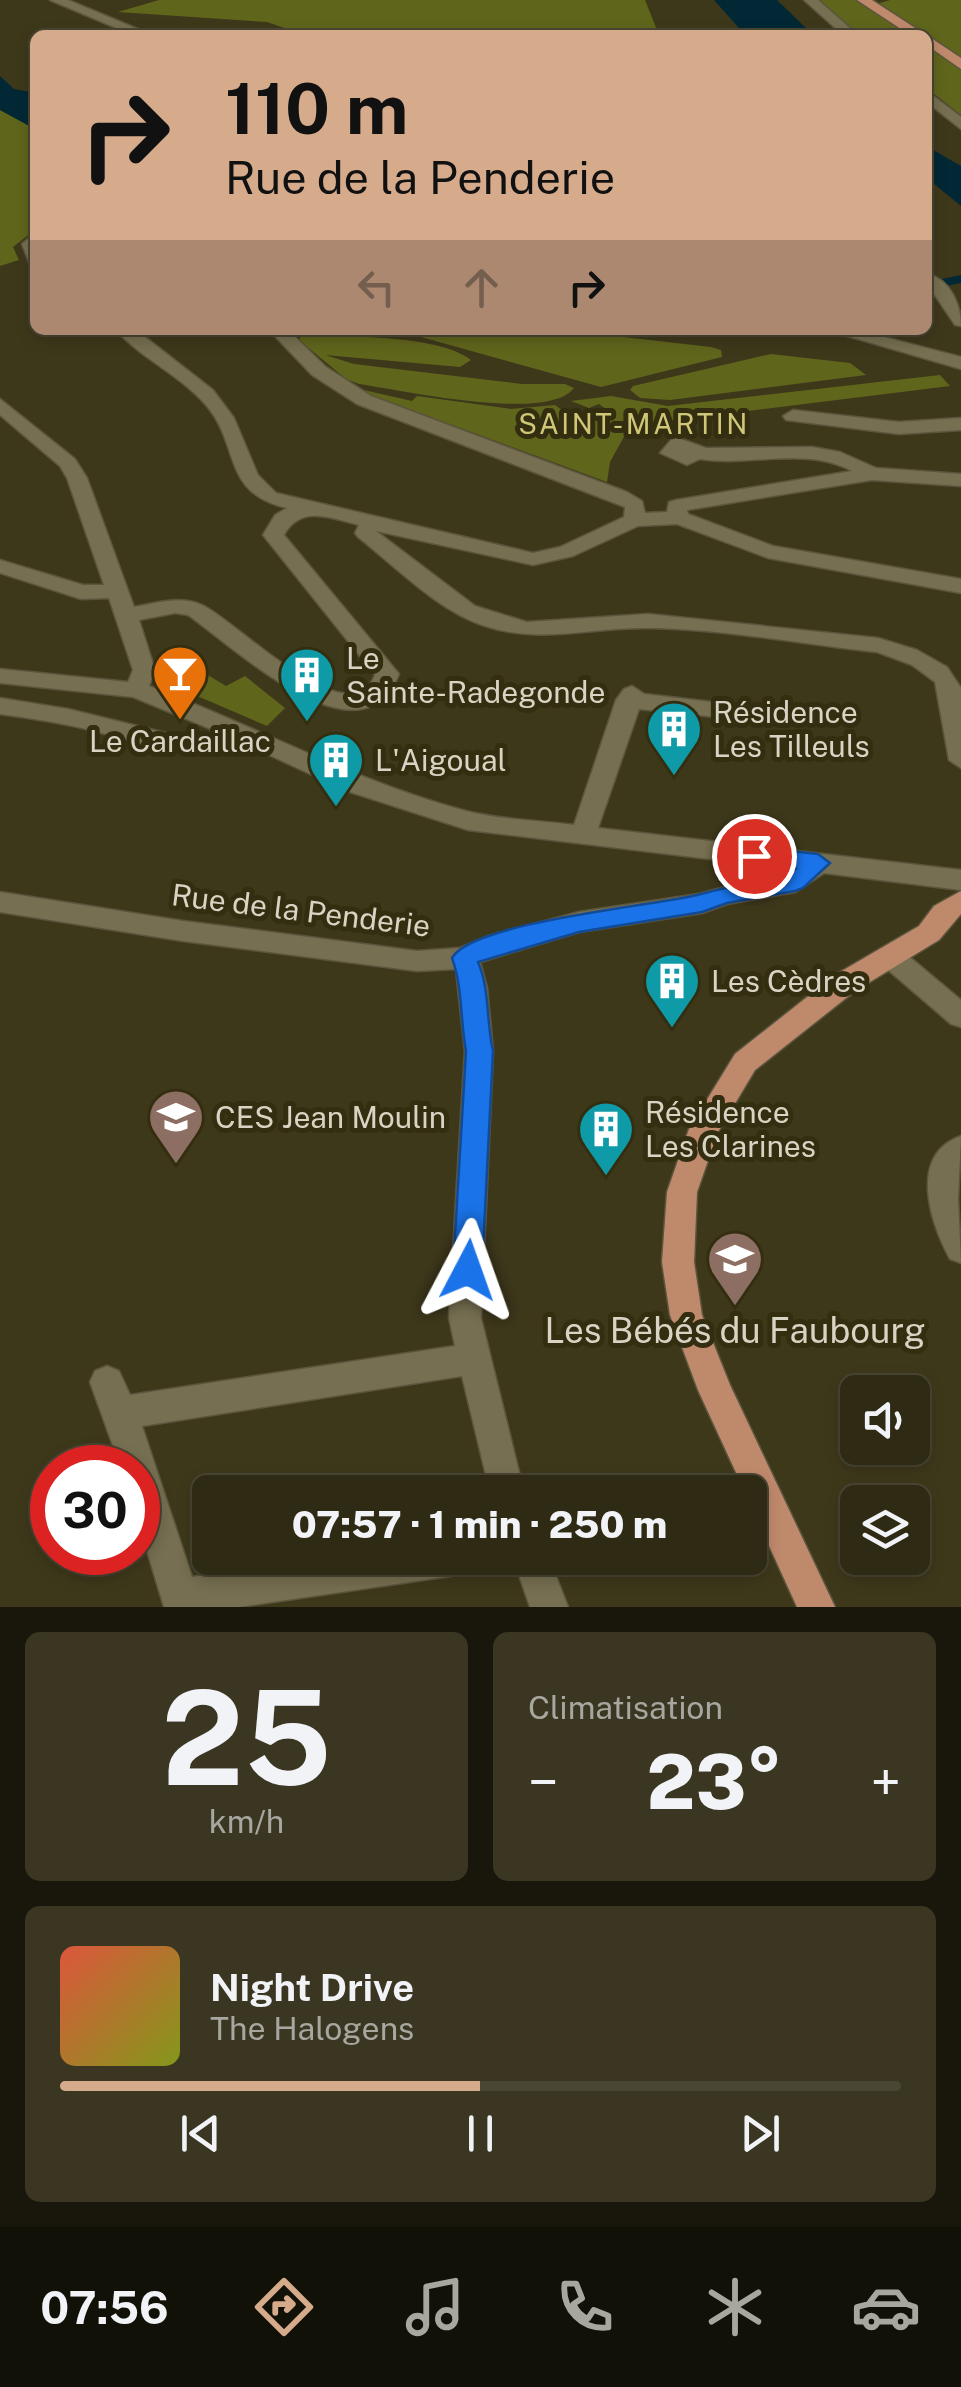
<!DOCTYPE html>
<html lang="fr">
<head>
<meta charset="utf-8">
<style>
	body { margin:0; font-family:"Public Sans",sans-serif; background:#3a3622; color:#f1f3f6; height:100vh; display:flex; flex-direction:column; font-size:38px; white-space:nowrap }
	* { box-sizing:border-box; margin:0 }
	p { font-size:32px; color:#a7a7a0 }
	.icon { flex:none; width:55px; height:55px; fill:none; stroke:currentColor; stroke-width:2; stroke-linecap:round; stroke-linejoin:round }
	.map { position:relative; height:1607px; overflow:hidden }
	.drawer { display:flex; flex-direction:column; gap:25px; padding:25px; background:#19170b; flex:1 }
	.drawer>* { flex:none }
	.top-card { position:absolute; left:30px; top:30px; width:902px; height:305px; border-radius:15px; box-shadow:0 5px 15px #0003,0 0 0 2px #494634; background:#d6ab8b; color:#111; overflow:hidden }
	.fabs { position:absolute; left:840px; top:1375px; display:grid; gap:20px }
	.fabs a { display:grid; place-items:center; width:90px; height:90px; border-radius:15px; background:#2e2a14; box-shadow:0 5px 15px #0003,0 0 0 2px #494634; font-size:50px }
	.speed { position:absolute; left:30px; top:1445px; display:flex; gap:20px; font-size:50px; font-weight:700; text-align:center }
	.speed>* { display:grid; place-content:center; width:130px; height:130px; border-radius:50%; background:#2e2a14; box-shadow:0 5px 15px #0003,0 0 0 2px #494634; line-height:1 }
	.speed .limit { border:15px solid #d22; background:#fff; color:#111 }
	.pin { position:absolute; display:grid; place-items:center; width:85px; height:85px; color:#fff; margin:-42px; border:5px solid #fff; border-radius:50%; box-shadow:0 2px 10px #0007 }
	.me { position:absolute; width:110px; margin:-55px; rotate:4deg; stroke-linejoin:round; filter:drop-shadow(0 0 8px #0008) }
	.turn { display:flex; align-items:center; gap:35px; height:210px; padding:0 30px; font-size:45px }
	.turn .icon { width:130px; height:130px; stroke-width:2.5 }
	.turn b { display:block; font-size:70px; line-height:85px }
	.lanes { display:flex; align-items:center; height:95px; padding:0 30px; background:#0003; justify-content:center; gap:50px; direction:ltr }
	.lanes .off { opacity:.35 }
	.big { font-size:75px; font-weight:800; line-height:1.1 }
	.drawer .card { flex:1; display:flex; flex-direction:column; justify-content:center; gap:15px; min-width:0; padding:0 35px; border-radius:15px; background:#3a3622 }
	.drawer .dial { align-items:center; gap:0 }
	.dial b { font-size:130px; line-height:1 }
	.song { display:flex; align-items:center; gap:30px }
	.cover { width:120px; height:120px; border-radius:15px; background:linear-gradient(135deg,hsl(10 70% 55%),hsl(70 70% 35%)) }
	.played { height:10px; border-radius:5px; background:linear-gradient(90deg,#d6ab8b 50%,#494634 50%) }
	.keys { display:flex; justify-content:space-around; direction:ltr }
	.heat { display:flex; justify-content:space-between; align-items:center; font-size:55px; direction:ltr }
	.drawer .tiles { flex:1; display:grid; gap:25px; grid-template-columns:1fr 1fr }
	.card:last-child { grid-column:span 2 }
	.trip { position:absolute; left:192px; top:1475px; width:575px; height:100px; border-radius:15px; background:#2e2a14; box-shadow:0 5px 15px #0003,0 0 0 2px #494634; font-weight:800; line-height:100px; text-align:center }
	.menu { display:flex; height:160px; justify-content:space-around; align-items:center; background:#121108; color:#a7a7a0 }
	.menu .icon { width:70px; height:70px }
	.menu .current { color:#d6ab8b }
	.menu b { font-size:45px; color:#f1f3f6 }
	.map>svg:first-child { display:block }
	.green { fill:#60651c }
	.water { fill:#022835 }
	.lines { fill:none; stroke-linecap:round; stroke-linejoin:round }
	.canal { fill:#022835; fill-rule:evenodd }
	.minor-casing { stroke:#5b553d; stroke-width:3 }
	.major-casing { stroke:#5b553d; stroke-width:3 }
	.minor { fill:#766f51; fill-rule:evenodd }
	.major { fill:#bf896c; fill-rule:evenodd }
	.route { fill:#1a73e8; stroke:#114b97; stroke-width:2.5 }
	.labels { text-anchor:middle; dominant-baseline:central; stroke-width:10; stroke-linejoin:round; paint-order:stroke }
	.far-neighbourhood-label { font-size:28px; letter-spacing:2.5px; fill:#d0c678; stroke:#342e11 }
	.poi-label { font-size:30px; fill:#d8d4c4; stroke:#342e11; text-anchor:start }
	.street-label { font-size:30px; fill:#d8d4c4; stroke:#342e11 }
	.near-poi-label { font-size:35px; fill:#d8d4c4; stroke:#342e11 }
</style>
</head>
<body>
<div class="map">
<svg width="961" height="1607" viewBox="0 0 961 1607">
	<rect width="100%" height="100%" fill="#3e381b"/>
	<path class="green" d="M159,0h486l14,35h-355l-37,-13 -149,-10z
		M815,0h40l18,5 17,-5h71v115l-33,-26v-54h-68z
		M0,110l35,19v101l-22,17 6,13 -19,6z
		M320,330h4l-1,4c38,4 118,2 148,26l-11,7 -135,-12 29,9 168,20h43l9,4c-26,35 -173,2 -215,-4l-13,-5 -47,-39 3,-6z
		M396,330h166l149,17 10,3 1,7 -121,30z
		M771,354l79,9 16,12 -196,25 -30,-2 -10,-8 3,-4z
		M940,375l10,11 -290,36 -34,11 -16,29 -3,20 -261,-96 66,15 5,-5 94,13 44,-4 24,17h12v-5l9,6 16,-7 -17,-12 -10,4 -18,-7 40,-5 57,10z
		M196,668l30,18 19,-10 40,32 -18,18 -72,-31 -5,1 -23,-17z"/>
	<path class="water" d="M714,0h63l36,35h-68z
		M0,76l14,13 21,4v36l-35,-19z
		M928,147l33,19v40l-33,-27z"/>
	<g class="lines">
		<path class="canal" d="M961,275v8l-33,7v-8z"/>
		<g class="minor-casing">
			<path id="minor" d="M50,0h18l84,35h-19z
				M804,0h14l40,35h-15z
				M928,92l33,25v12l-33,-26z
				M35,233v30l-6,-1 -7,-18z
				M928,274c22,6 33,30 33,52l-6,-1 -27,-40z
				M116,330h20l77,60 21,28 24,57 18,18 257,60 27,-6 64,-30 1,-10 -268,-103 -45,-29 -43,-45h19l38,37 45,29 256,96 15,9 3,12 22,-1 2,-10 7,-2 176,-29c-46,-25 -102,-4 -152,-12l-13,6 -27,-12 11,-13 7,-2 28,10 106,-1 28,5 36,16 85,6v12l-89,-6 -185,30 1,4 85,32 188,33v14l-193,-35 -91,-34 -39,2 -65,30 -40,9 -157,-34 99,75 52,16 121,-8 230,24 39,12 30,17 14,21v80l-12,-8 -14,-78 -23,-17 -35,-13c-75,-8 -153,-23 -228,-24 -58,-1 -111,17 -167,-3 -46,-16 -86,-58 -124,-88l-3,-4 4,-8c-28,-7 -58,-21 -75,10l115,139c-37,96 -166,-28 -211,-59l-13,-2 -36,7 16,50 -6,16c107,40 207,96 317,125 34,9 73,9 108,14l42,-125 8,-11 8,-3 12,8 119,14 4,5 -4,5 -8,3 -116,-12 -41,119 363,42v20l-137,-17 -29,19 -68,12 -25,9 -123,19 -99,30 7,26 6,63 -12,267 43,174h-34l-28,-116 -320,50 50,151 135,-19h142l-5,13 -13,5 -212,31h-75l-26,-86v-53h-17l-31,-86 5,-11 12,-5 12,5 11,24 325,-49 -6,-28 16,-267 -9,-82 -39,2 -234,-30 -183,-29v-20l183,29 234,30 43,-3 29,-12 90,-24 120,-18 94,-25 -325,-39 -121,-39 -108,-50c-53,24 -101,0 -153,-12 -29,-7 -57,-11 -86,-15v-16l68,11 110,27 40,-4 -85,-35 -133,-14v-14l128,13 5,-12 -24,-72 -28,1 -81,-26v-13l83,25h21l-37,-107 -7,-12 -60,-51v-16l75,60 12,19 47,129c23,-4 46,-12 68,-2 34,15 147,134 173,70l-112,-140 12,-20 12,-7c-66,-15 -46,-62 -81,-103 -26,-30 -64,-46 -90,-75z
				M827,330h30l104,27v12z
				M793,410l106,12 62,-4v12l-62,4 -113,-14 -3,-4z
				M890,946l10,3 61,51v27l-10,-3 -71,-61 -4,-7 4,-7z
				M961,1136l-3,62 3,65 -11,-4c-19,-35 -43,-104 11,-123z
				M513,1558h36l19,49h-38z"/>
		</g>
		<g class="major-casing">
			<path id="major" d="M857,0h15l54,35h-16z
				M928,36l33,22v11l-33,-23z
				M961,891v23l-22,26 -84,51 -100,79 -37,62 -21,60 -3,70 8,53 28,70 105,222h-38l-47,-103v-12h-5l-47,-102 -28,-75 -8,-53 5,-70 22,-63 46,-75 100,-79 84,-49 15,-20z"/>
		</g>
		<use href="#minor" class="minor"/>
		<use href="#major" class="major"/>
	</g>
	<path class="route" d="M754,847l64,7 12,9 -27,25 -8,3 -68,12 -25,9 -123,20 -101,30c12,28 8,59 15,89l-11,219 -4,10 -10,4 -11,-4 -4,-10 13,-219c-6,-32 -3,-63 -14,-93 20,-36 201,-52 245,-63 31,-8 60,-15 91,-21l7,-5 -49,-7 -3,-6 3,-6z"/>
	<defs>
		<g id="bar-pin" transform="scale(2.875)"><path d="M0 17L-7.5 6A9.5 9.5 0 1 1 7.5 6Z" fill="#e8710a" stroke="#342e11"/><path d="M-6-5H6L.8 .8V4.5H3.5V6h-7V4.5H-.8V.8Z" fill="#fff"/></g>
		<g id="building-pin" transform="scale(2.875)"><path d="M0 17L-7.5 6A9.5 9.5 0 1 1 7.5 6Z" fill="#0f9aa8" stroke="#342e11"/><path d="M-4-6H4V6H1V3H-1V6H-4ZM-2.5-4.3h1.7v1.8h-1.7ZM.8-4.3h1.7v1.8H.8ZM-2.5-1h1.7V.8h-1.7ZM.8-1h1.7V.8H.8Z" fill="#fff"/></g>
		<g id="school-pin" transform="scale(2.875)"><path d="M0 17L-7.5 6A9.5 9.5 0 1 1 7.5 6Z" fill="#8d6e63" stroke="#342e11"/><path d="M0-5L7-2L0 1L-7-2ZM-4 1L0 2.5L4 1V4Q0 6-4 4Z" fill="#fff"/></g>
	</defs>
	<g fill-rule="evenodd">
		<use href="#bar-pin" x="180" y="673"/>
		<use href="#building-pin" x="307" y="675"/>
		<use href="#building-pin" x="674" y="729"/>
		<use href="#building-pin" x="336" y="760"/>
		<use href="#building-pin" x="672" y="981"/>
		<use href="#school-pin" x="176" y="1117"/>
		<use href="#building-pin" x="606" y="1129"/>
		<use href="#school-pin" x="735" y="1259"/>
	</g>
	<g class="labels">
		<g class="far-neighbourhood-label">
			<text x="634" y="423">SAINT-MARTIN</text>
		</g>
		<g class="poi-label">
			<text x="346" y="658">Le<tspan x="346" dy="34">Sainte-Radegonde</tspan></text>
			<text x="713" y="712">Résidence<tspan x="713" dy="34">Les Tilleuls</tspan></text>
			<text x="180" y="741" text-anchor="middle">Le Cardaillac</text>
			<text x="375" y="760">L'Aigoual</text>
			<text x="711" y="981">Les Cèdres</text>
			<text x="645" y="1112">Résidence<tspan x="645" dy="34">Les Clarines</tspan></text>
			<text x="215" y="1117">CES Jean Moulin</text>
		</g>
		<g class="street-label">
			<text transform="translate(301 910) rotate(7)">Rue de la Penderie</text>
		</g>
		<g class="near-poi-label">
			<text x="735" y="1330">Les Bébés du Faubourg</text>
		</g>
	</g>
</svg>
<div class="fabs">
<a><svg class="icon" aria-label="sound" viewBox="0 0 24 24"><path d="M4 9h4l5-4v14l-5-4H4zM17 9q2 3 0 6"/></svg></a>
<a><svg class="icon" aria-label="layers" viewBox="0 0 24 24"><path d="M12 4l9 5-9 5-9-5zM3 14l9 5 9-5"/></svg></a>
</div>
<div class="speed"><div class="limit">30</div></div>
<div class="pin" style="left:754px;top:856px;background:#d93025"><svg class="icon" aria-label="arrive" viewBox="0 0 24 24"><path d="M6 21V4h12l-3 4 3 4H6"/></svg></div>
<svg class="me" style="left:468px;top:1270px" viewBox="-20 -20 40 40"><path d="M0-17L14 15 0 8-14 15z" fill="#1a73e8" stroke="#fff" stroke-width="4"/></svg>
<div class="trip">07:57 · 1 min · 250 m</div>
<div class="top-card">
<div class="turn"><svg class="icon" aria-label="right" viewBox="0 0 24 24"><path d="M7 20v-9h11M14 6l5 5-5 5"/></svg><div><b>110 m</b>Rue de la Penderie</div></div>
<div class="lanes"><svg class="icon off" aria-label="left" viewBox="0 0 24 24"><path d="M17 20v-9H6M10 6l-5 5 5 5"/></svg><svg class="icon off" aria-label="ahead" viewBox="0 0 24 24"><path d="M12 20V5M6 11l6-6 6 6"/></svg><svg class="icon" aria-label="right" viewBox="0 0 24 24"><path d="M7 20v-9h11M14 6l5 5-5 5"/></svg></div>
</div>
</div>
<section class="drawer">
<div class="tiles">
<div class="card dial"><b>25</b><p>km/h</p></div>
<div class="card"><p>Climatisation</p>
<div class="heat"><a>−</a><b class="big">23°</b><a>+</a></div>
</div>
<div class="card">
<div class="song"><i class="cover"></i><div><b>Night Drive</b><p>The Halogens</p></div></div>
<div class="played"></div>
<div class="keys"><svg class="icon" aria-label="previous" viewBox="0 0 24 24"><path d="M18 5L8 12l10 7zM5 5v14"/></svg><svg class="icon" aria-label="pause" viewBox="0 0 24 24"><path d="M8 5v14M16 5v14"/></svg><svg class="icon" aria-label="next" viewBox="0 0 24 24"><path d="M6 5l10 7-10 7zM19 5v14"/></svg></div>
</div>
</div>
</section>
<nav class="menu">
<b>07:56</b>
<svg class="icon current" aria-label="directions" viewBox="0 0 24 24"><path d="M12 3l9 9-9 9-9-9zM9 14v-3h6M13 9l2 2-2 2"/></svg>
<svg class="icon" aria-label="music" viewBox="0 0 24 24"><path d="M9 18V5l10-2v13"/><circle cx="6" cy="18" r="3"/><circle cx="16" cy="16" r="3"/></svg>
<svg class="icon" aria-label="phone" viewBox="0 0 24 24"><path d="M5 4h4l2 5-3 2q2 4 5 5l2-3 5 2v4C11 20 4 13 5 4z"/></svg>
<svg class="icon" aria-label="climate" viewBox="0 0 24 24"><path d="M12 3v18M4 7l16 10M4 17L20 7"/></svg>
<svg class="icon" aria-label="car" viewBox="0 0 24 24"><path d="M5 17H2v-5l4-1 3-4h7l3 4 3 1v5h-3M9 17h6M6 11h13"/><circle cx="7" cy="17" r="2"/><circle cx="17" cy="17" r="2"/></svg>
</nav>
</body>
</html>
